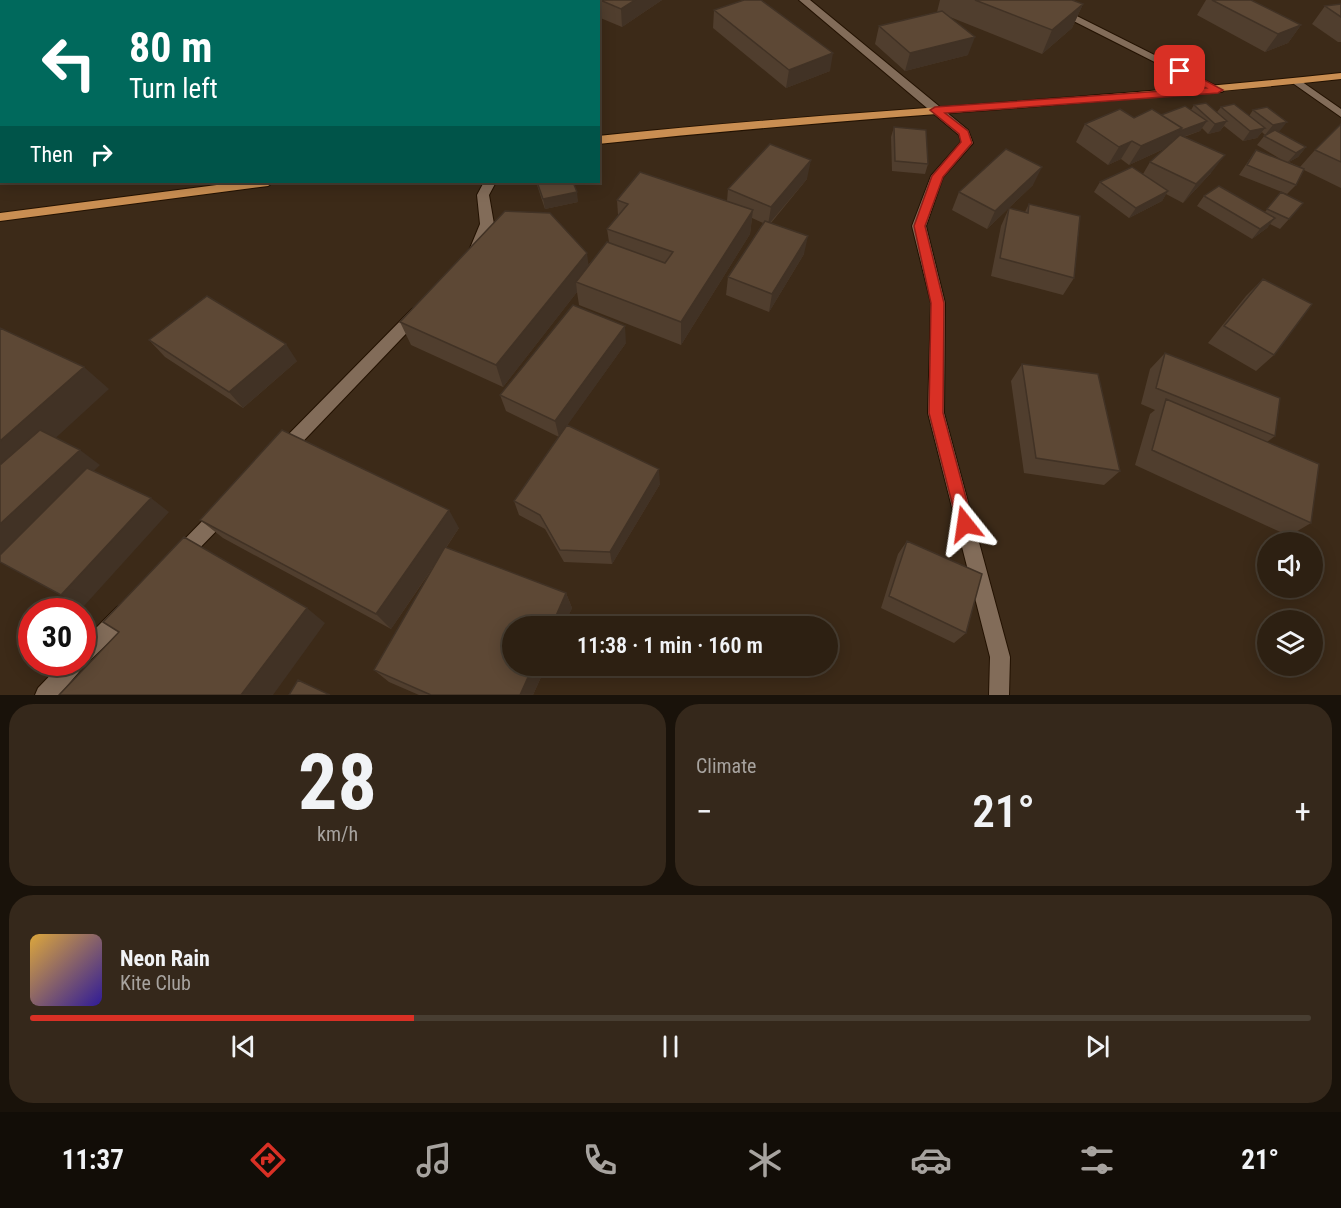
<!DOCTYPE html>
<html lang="en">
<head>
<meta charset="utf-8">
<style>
	body { margin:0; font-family:"Roboto Condensed",sans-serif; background:#35281b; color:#f1f3f6; height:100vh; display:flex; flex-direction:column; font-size:22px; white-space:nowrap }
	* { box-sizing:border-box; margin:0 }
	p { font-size:20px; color:#a7a39f }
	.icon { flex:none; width:33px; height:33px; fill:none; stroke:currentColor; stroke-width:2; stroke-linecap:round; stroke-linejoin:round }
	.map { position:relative; height:695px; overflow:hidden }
	.drawer { display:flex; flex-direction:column; gap:9px; padding:9px; background:#19120a; flex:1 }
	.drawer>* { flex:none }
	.guide { position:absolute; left:0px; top:0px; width:600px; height:183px; box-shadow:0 3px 15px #0003,0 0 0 2px #483e32; background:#00695c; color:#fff; overflow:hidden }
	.controls { position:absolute; left:1257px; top:532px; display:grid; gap:12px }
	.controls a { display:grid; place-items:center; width:66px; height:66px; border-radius:50%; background:#2d2012; box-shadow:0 3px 15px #0003,0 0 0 2px #483e32; font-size:30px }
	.speed { position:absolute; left:18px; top:598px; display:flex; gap:12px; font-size:30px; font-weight:700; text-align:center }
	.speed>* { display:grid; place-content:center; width:78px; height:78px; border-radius:50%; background:#2d2012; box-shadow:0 3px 15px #0003,0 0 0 2px #483e32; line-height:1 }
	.speed .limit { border:9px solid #d22; background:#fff; color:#111 }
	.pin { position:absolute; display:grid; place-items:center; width:51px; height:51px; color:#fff; margin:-26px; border-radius:12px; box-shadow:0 3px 9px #0006 }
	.me { position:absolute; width:66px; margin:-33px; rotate:345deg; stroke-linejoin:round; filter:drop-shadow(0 0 4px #0008) }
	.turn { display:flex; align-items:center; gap:21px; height:126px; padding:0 30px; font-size:27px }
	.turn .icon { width:78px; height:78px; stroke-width:2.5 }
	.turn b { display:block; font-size:42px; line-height:51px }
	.then { display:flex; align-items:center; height:57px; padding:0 30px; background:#0003; gap:12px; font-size:22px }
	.big { font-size:45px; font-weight:600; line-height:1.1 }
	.drawer .card { flex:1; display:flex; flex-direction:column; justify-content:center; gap:9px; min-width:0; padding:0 21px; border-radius:24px; background:#35281b }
	.drawer .dial { align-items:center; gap:0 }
	.dial b { font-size:78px; line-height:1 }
	.song { display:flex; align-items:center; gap:18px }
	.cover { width:72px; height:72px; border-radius:9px; background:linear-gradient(135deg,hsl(40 70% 55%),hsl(250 70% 35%)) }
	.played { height:6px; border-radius:3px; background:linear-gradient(90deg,#d93025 30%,#483e32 30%) }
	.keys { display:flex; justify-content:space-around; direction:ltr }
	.heat { display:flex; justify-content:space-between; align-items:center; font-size:33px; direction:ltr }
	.drawer .tiles { flex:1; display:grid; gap:9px; grid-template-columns:1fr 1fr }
	.card:last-child { grid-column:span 2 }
	.trip { position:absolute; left:502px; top:616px; width:336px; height:60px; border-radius:30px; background:#2d2012; box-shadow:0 3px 15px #0003,0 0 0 2px #483e32; font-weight:600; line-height:60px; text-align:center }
	.menu { display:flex; height:96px; justify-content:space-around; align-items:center; background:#120d07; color:#a7a39f }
	.menu .icon { width:42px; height:42px }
	.menu .on { color:#d93025 }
	.menu b { font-size:27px; color:#f1f3f6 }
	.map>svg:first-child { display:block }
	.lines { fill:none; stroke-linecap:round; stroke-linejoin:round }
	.street-casing { stroke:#231202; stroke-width:2 }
	.primary-casing { stroke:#231202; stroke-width:2 }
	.street { fill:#826c59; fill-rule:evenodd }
	.primary { fill:#c98e52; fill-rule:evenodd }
	.wall { fill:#503e2e }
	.shaded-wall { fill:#413225 }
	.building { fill:#5d4835; stroke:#413225; stroke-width:1.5 }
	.route { fill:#d93025; stroke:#8d1f18; stroke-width:1.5 }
</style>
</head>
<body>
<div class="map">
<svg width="1341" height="695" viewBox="0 0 1341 695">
	<rect width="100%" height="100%" fill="#3c2a18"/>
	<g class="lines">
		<g class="street-casing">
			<path id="street" d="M799,0h11l158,130 5,13 -30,34 -17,49 19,77 -1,110 66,244 -1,38h-20l1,-38 -62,-244 3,-110 -19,-77 19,-50 30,-34 -2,-7z
				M1032,0h13l179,90 -2,2h-8z
				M1298,79l43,30v8l-47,-33v-4z
				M484,182h12l-7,13 5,29 -12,29 -7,5 -7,-5 12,-29 -3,-29z
				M417,307l7,6 -2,4 -133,139 -6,2 -6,-2 -2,-5 2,-5 135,-137z
				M222,505l6,2 3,6 -3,6 -42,43 -6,3 -6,-3 -3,-6 3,-6 42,-43z
				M124,604l7,3 3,7 -3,7 -46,44 -26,30h-24l3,-7 24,-25h20v-21l35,-35z"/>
		</g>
		<g class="primary-casing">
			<path id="primary" d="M1341,73v6c-247,27 -495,38 -743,65v-8c248,-26 496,-36 743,-63z
				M240,182h34l-6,4 -268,35v-8z"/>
		</g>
		<use href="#street" class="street"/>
		<use href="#primary" class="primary"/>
	</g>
	<path class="wall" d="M402,0h66l3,2h-69z
		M469,0h29l-3,2h-22z
		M586,0h76l-40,27 -24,-10v-15h-12z
		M940,0h132l11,4 -11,24 -30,26 -92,-37 18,38 -63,16 -30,-27 4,-18 58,-14z
		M1206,0h45l50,25 -13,18 -23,9 -68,-37z
		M1341,4v38h-3l-26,-18 13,-18z
		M714,10l116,61 -44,17 -73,-60z
		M1194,105l23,7 4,-5 28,9 4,-6 14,-3 12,25 27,15 -8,10 -9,5 11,5 15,-17 26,-26v64l-37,-18 -8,15 -9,9 -48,-19 10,-15 7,-10 26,10 -25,-15 8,-10 -3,-3 -5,6 -14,3 -19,-15 -4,5 -12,3 -6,-6 -2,3 -16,6 27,36 -28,30 -17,-9 -4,7 -33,17 -35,-26 6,-10 43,-8 7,-12 16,-14 -37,17 -8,-6 -13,6 -32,-23 9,-18 76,-9 30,-5z
		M894,127l34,37 -3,10 -33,-3 -1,-34z
		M807,179l-36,44 33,31 -35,58 -43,-17 2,-18 35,-54 -11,-5 -2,16 -69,111 -102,-40 -2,-13 -74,95 -92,-42 -11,-23 188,-57 21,-23 -2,-13 11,-14 -1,-15 110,1 1,-12z
		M536,182h37l5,20 -33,7z
		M1033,185l-46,44 -35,-19 7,-18z
		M1281,192l8,27 -9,10 -10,-5 -3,4 -15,11 -55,-33 7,-10 61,16z
		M1029,204l45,74 -11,17 -72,-19 10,-50 8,-18 16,4z
		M1263,279l11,76 -18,16 -48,-28 38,-47z
		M149,340l148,21 -54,47 -78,-51z
		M626,343l-59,82 93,59 -48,80 -48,-2 -19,-33 -26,-14 -5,-14 45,-64 -53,-26 -6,-16z
		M1165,353l110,83 -8,6 44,81 -22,13 -154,-71 15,-51 5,-4 -14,-6 9,-35z
		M1022,364l98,107 -16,14 -80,-12 -13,-92z
		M200,520l259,8 -13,20 120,45 6,15 -9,19h-50v39h33l-13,29h-114l-30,-13 -15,-12 62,-107 -45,66 -168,-91z
		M907,541l59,92 -12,10 -73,-35 17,-54z"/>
	<path class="shaded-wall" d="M1,0h12v2h-11v26l-2,1z
		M485,0h13l-3,2h-9z
		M635,0h27l-40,27 -1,-18z
		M1083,4l-11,24 -30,26 10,-24z
		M1301,25l-13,18 -23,9 13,-18z
		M975,37l-7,18 -63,16 5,-18z
		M833,53l-3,18 -44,17 3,-18z
		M1207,121l-7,10 -27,9 -3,6 -41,19 12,-19 41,-18z
		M1227,121l-7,10 -12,3 7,-10z
		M1287,122l-8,10 -14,3 8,-10z
		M1265,128l-8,10 -14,3 7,-10z
		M1132,141l-11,18 -13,6 11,-18z
		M1306,147l-8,10 -11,6 9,-10z
		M1225,155l-14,18 -28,30 13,-19z
		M811,160l-4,19 -39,46 3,-18z
		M1042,167l-9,18 -46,44 8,-18z
		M1168,191l-6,10 -33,17 7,-10z
		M577,192l1,10 -33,7 -2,-10z
		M753,210l-3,24 -69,111v-23z
		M1275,218l-8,10 -15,11 8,-10z
		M808,236l-4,18 -35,58 3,-18z
		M587,253l3,23 -14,6 1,10 -74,95 -7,-22z
		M625,326l1,17 -67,94 -4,-16z
		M286,344l11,17 -54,47 -14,-16z
		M84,367l25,22 -109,100v-48z
		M80,450l20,15 -95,91 -5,-2v-30z
		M659,469l1,15 -48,80 -2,-12z
		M151,498l18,14 -85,94 -23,-11z
		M449,510l10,18 -68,101 -15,-15z
		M566,593l6,15 -9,19h-12z
		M307,608l18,15 -52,72h-32z
		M533,666h13l-13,29h-13z"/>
	<path class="building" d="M71,0h5v2h-11z
		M309,0h26l2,2h-27z
		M423,0h45l3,2h-46z
		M528,0h40l-2,2h-40z
		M600,0h35l-14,9z
		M744,0h17l72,53 -44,17 -75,-60z
		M975,0h97l11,4 -31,26z
		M1212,0h39l50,25 -23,9z
		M1341,4v13l-16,-11z
		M942,11l33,26 -65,16 -31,-27z
		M1206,103l21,18 -12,3 -21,-19z
		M1234,104l31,24 -15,3 -29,-24z
		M1185,106l22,15 -27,10 2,-3 -21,-13z
		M1267,107l20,15 -14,3 -20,-15z
		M1120,109l14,9 18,-9 30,19 -41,18 -9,-5 -13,6 -34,-23z
		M1341,124v38l-26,-12z
		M894,127l32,3 2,34 -33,-3z
		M1275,130l31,17 -10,6 -32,-17z
		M1180,135l45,20 -29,29 -46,-22z
		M770,144l41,16 -40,47 -43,-18z
		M1006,149l36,18 -47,44 -36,-19z
		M1256,150l48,19 -8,16 -49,-20z
		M1132,167l36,24 -32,17 -36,-26z
		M640,172l113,38 -72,112 -105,-40 31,-40 58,21 8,-11 -66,-23 21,-25 -11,-4z
		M537,182h36l4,10 -34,7z
		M1219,186l56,32 -15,11 -56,-33z
		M1281,192l22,11 -14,16 -22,-10z
		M1029,204l51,12 -6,62 -74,-20 9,-50 19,5z
		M505,211l45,2 37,40 -91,112 -96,-43z
		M765,221l43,15 -36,58 -44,-17z
		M1263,279l49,25 -38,51 -50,-29z
		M207,296l79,48 -57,48 -80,-52z
		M573,305l52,21 -70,95 -55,-26z
		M0,328l84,39 -84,74z
		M1165,353l115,45 -5,38 -119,-48z
		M1022,364l76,10 22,97 -84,-13z
		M1166,399l153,65 -8,59 -159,-73z
		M567,425l92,44 -49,83 -50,-2 -20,-35 -26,-14z
		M40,430l40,20 -80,74v-59z
		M282,430l167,80 -73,104 -176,-94z
		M87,468l64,30 -90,97 -61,-33v-7z
		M184,537l123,71 -66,87h-182l60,-63 -16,-10z
		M907,541l75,33 -16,59 -77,-37z
		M445,547l121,46 -15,34h-38v39h20l-13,29h-89l-57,-25z
		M298,680l32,15h-41z"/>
	<path class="route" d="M1177,69h7l39,21 -5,3 -273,20 23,18 4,12 -29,34 -18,49 19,77 -1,110 30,111 -2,6 -6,2 -6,-2 -30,-117 2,-110 -17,-77 18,-50 29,-34 -2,-8 -29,-24 5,-3 271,-19 -29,-15z"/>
</svg>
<div class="controls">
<a><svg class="icon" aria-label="sound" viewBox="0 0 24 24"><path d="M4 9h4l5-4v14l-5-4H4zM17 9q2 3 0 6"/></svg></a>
<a><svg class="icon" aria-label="layers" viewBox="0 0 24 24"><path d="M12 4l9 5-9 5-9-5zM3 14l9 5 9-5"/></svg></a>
</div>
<div class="speed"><div class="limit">30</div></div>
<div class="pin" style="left:1180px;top:71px;background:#d93025"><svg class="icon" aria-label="arrive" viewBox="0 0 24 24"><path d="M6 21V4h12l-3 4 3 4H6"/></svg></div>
<svg class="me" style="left:965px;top:524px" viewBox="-20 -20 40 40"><path d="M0-17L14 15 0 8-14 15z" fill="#d93025" stroke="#fff" stroke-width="4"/></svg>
<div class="trip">11:38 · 1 min · 160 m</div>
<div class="guide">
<div class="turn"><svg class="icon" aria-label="left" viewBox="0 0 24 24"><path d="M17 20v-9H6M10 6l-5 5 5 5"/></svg><div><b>80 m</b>Turn left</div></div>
<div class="then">Then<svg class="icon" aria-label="right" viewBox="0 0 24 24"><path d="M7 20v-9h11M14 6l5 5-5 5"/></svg></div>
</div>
</div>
<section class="drawer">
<div class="tiles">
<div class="card dial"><b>28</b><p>km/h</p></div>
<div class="card"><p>Climate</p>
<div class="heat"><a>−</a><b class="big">21°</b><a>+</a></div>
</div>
<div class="card">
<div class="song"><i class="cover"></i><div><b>Neon Rain</b><p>Kite Club</p></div></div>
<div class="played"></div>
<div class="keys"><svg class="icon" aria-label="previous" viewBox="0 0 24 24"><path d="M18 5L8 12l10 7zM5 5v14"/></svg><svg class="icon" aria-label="pause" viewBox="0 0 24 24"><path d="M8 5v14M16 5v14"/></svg><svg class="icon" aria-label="next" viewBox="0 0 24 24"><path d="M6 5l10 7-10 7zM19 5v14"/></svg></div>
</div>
</div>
</section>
<nav class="menu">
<b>11:37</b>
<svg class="icon on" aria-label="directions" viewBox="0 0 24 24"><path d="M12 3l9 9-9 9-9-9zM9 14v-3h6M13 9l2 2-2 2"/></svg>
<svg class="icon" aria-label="music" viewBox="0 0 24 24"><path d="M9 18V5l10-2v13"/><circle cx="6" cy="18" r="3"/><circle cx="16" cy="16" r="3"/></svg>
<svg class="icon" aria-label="phone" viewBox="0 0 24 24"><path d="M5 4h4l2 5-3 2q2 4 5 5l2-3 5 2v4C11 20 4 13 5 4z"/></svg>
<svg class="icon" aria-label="climate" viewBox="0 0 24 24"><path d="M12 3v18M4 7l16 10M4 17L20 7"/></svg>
<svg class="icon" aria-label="car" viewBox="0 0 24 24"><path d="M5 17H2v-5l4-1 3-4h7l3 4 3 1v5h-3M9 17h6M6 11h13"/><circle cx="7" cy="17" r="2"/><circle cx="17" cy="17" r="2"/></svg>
<svg class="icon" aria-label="filters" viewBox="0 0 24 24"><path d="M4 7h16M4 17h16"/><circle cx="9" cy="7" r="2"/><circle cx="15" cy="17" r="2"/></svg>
<b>21°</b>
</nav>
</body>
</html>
